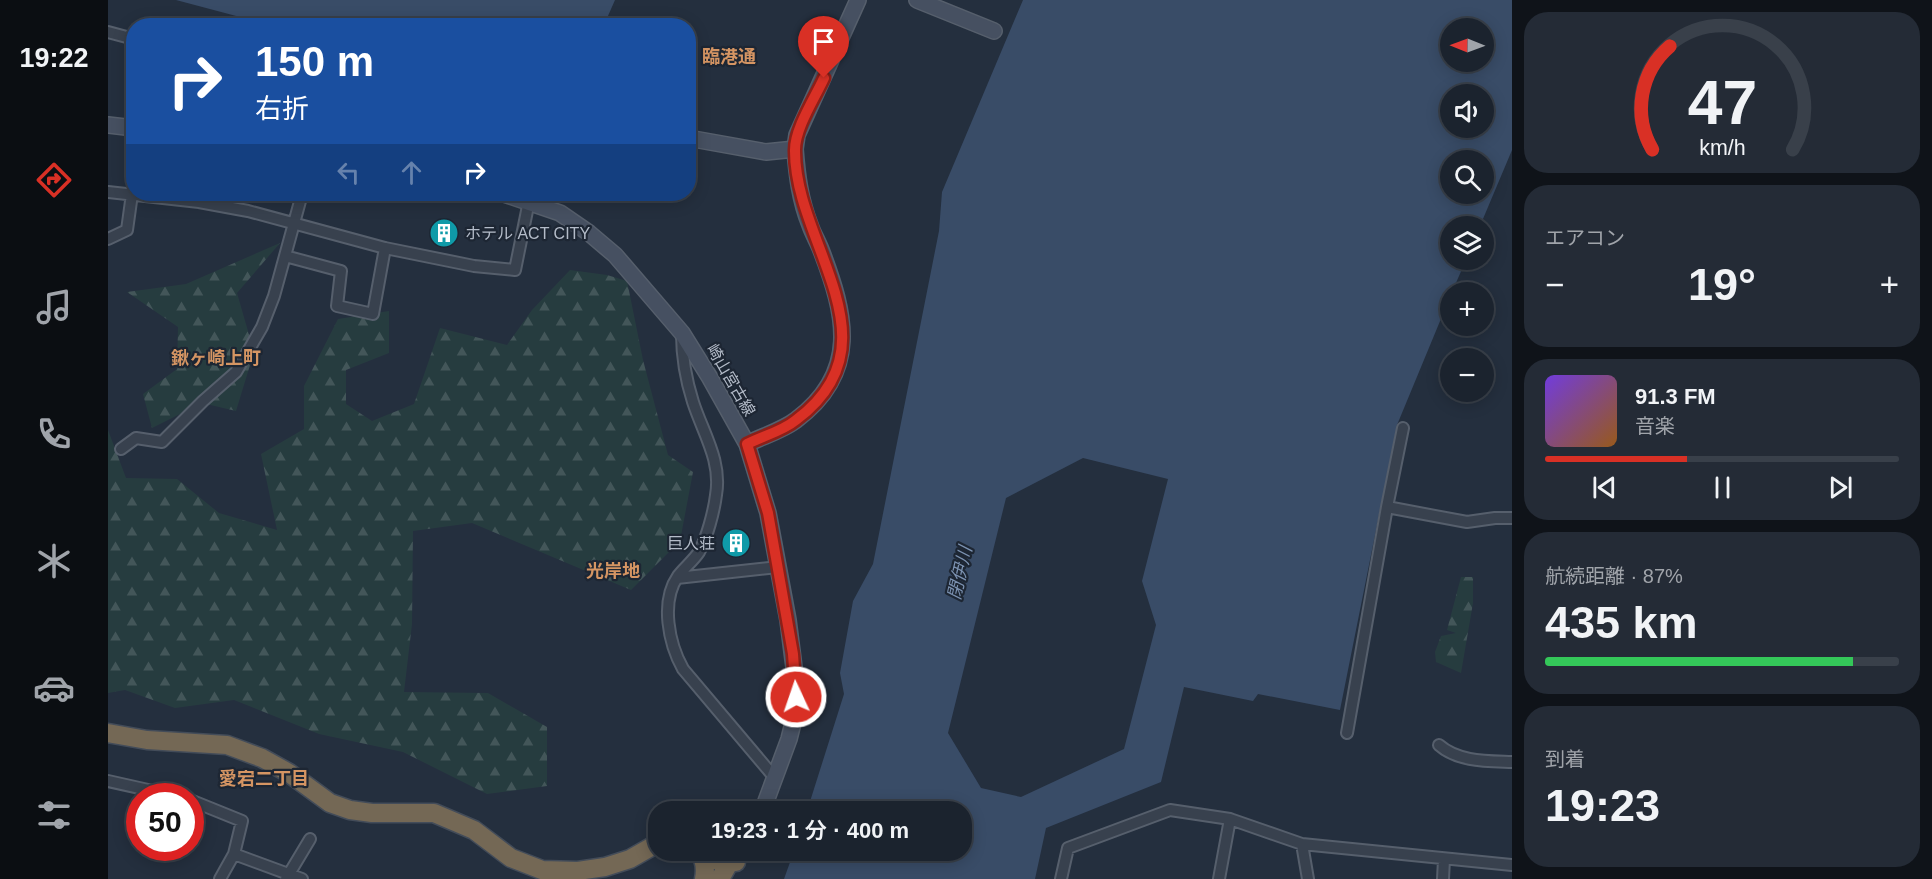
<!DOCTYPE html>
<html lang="ja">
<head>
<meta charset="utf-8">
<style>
	body { margin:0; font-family:Arial,"Noto Sans JP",sans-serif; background:#242b36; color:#f1f3f6; height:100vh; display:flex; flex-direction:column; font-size:22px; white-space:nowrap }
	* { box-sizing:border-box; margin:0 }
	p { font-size:20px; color:#a0a4aa }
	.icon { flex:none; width:33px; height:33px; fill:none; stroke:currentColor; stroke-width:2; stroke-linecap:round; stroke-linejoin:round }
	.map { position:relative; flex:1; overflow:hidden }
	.panel { display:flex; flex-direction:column; gap:12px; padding:12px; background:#0f1319; width:420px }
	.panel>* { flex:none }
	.banner { position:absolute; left:18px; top:18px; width:570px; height:183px; border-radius:24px; box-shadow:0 3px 15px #0003,0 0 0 2px #39404a; background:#1a4fa0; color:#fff; overflow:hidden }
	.needle { width:39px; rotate:271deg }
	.fabs { position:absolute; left:1332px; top:18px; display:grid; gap:12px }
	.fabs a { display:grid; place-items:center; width:54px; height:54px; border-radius:50%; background:#1b232e; box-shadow:0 3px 15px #0003,0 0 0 2px #39404a; font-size:30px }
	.speed { position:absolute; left:18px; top:783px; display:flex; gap:12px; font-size:30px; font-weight:700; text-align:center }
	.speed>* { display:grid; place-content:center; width:78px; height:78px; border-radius:50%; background:#1b232e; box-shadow:0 3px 15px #0003,0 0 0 2px #39404a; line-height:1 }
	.speed .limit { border:9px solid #d22; background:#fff; color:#111 }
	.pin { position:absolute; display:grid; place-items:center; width:51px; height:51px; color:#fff; margin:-62px -26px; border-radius:50% 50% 50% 0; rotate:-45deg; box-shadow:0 0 6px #0007 }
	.pin .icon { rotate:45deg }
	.me { position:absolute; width:66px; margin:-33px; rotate:357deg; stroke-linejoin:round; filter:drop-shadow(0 0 4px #0008) }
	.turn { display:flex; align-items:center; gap:21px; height:126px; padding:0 30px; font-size:27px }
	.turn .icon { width:78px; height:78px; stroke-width:2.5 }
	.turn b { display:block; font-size:42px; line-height:51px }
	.lanes { display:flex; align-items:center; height:57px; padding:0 30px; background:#0003; justify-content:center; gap:30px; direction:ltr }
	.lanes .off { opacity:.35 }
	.big { font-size:45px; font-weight:600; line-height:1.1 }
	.panel .tile { flex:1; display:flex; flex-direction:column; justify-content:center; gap:9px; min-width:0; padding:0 21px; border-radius:24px; background:#242b36 }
	.panel .dial { align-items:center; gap:0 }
	.dial svg { height:156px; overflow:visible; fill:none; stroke:#39404a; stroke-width:7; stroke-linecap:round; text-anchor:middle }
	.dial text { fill:#f1f3f6; stroke:none }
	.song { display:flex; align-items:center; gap:18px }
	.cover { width:72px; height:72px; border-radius:9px; background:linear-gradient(135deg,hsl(260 70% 55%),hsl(30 70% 35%)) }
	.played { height:6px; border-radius:3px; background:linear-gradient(90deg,#d93025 40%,#39404a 40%) }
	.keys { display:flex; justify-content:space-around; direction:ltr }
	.heat { display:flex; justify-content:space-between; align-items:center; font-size:33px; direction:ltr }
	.charge { height:9px; border-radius:4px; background:linear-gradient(90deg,#34c759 87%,#39404a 0) }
	.trip { position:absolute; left:540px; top:801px; width:324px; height:60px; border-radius:24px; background:#1b232e; box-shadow:0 3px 15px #0003,0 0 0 2px #39404a; font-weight:600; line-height:60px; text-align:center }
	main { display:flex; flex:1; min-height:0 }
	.dock { display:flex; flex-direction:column; width:108px; justify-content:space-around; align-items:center; background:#0b0e12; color:#a0a4aa }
	.dock .icon { width:42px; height:42px }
	.dock .on { color:#d93025 }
	.dock b { font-size:27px; color:#f1f3f6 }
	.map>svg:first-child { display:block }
	.forest { fill:url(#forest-firs) }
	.water { fill:#394c67; fill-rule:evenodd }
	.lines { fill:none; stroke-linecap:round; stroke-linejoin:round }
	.street-casing { stroke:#565f6c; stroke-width:14 }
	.secondary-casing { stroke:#565f6c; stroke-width:18 }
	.highway-casing { stroke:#434c59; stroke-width:21 }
	.street { stroke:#38414e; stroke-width:10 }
	.secondary { stroke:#465061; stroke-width:15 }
	.highway { stroke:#746855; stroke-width:18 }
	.route-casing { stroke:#8d1f18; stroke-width:15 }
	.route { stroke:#d93025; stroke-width:10 }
	.labels { text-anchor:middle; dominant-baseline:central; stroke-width:4.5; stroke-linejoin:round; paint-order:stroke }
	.poi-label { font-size:16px; fill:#b4bcc9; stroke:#1d2633; text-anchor:start }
	.street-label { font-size:16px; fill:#b4bcc9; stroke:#1d2633 }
	.neighbourhood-label { font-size:18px; font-weight:bold; fill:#d59563; stroke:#1d2633 }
	.water-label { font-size:18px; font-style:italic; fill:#7c92b1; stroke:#1d2633 }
</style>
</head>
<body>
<main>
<nav class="dock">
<b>19:22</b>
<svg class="icon on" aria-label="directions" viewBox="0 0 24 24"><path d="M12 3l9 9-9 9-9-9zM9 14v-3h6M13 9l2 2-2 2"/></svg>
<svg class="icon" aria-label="music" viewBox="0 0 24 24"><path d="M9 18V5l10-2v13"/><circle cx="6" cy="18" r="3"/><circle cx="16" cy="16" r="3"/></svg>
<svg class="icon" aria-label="phone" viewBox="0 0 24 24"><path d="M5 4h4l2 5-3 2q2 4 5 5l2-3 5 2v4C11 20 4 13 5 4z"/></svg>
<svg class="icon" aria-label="climate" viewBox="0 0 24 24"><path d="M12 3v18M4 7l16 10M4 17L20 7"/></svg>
<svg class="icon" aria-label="car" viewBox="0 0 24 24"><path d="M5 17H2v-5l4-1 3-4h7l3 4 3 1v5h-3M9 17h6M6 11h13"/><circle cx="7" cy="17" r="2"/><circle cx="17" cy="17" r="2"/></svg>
<svg class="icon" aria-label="filters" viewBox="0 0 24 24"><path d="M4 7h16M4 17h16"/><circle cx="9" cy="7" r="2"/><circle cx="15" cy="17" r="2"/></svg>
</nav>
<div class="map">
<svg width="1404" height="879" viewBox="0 0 1404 879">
	<defs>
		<pattern id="forest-firs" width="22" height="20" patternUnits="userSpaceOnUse" patternTransform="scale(1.5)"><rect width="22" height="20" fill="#263c3f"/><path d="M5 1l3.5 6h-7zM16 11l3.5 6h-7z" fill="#435659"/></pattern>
	</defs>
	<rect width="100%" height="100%" fill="#242f3e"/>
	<path class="forest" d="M172,243l-43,50 17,59 -18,59 -34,-8 -50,25 -9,-34 34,-25 1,-42 -51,-35 59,-8z
		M462,270l37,5 20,6 16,79 25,95 25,17 -13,69 -49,49 -159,-67 -59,8 -1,93 -8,68 84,1 59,34v59l-60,8 -84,-42 -84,-18 -85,-34 -59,8 -50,-18 -17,3v-263l18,48 51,1 42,34 58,17 -16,-76 43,-25v-43l34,-67 51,-8v42l-43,17v34l26,17 42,-17 26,-76 67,17 25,-35z
		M1353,577h12v26l-12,70 -25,-11 -1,-10 6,-16 15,-3 -9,-3z"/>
	<path class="water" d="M68,0h439l-11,25h-334z
		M915,0h489v150l-32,76h-30v34h16l-14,32h-2v5l-53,128 -57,285 -82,-16 -5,7 -69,-14 -23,95 -115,46 -11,51h-251l10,-28 168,-1v-38l-155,-1 37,-117 -4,-21 13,-72 20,-37 66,-333 3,-39zM1342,28h34v34h-34zM1342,94h34v34h-34zM1342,160h34v34h-34zM975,458l85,21 -26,102 14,44 -32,124 -103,48 -40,-9 -33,-55 58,-235z"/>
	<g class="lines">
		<g class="street-casing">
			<path id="street" d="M0,32l26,7
				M0,192l91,10 49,9 137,37 89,18 41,4 14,-69
				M0,239l19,-9 5,-36
				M177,256l56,15 -4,35 36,8 12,-66
				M574,334c0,23 4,46 11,68 10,31 29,59 23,93 -2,16 -9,43 -17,57 -6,9 -15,16 -21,24 -18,26 -9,68 5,93l92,109
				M13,449l15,-11 26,4 41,-41 33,-29 26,-45 12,-31 28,-102
				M1279,507l80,15 28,-4h17
				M569,578l101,-11
				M1239,733l40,-226 16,-79
				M1331,745c19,17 49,16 73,17
				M0,781l67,15
				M82,800l52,21 -8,33 -14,25
				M1194,844l6,35
				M126,854l68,25
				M178,879l24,-40
				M953,879l7,-31 102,-38 60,9 72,25 210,21
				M1111,879l11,-60
				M1335,879l1,-20"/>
		</g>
		<g class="secondary-casing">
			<path id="secondary" d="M809,0l77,31
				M0,125l26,3
				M580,138l78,14 29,-3c2,26 5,51 15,76 3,9 8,17 11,25 25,65 39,122 -25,170 -13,10 -33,16 -49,24
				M687,149l2,-14 61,-135
				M396,194l56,19 29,20 26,22 67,78 28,45 37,66 21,69 20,107 8,63v28l-7,28 -27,73"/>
		</g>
		<g class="highway-casing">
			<path id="highway" d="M0,733l39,7 80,5 35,13 27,15 41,30 20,7 22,3h62l40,17 37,28 31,12 36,1 27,-4 25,-8 28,-16
				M590,850c7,9 8,19 6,29
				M595,856l19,6h14
				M612,879l9,-16 11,-13"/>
		</g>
		<use href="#street" class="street"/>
		<use href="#secondary" class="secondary"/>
		<use href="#highway" class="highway"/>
	</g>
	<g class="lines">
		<g class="route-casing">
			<path id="route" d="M688,697l-3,-43 -25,-141 -21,-69c16,-8 36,-13 49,-24 105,-78 -2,-176 -1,-270 0,-22 20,-52 29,-72"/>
		</g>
		<use href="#route" class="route"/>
	</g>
	<defs>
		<g id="building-disc" transform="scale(1.5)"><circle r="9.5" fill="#0f9aa8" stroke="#1d2633"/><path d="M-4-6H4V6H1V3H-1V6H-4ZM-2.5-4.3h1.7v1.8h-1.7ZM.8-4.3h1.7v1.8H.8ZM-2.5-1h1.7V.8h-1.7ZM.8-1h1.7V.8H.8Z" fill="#fff"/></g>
	</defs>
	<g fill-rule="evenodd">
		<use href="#building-disc" x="336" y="233"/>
		<use href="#building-disc" x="628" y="543"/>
	</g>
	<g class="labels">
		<g class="poi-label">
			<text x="357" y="233">ホテル ACT CITY</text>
			<text x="607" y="543" text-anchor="end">巨人荘</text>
		</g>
		<g class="street-label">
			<text transform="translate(623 380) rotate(60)">崎山宮古線</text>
		</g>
		<g class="neighbourhood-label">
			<text x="621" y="57">臨港通</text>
			<text x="108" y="358">鍬ヶ崎上町</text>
			<text x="505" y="571">光岸地</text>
			<text x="156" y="779">愛宕二丁目</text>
		</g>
		<g class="water-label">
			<text transform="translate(852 573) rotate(-77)">閉伊川</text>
		</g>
	</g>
</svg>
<div class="fabs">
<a><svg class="needle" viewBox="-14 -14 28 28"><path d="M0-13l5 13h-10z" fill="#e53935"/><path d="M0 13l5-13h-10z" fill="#a0a4aa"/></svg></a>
<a><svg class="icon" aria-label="sound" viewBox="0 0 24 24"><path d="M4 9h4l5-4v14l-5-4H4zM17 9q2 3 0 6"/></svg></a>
<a><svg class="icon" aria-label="search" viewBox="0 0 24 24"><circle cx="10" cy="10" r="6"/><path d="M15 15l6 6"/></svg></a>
<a><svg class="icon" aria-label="layers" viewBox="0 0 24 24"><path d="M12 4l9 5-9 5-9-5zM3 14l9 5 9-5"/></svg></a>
<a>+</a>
<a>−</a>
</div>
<div class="speed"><div class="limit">50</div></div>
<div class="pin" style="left:716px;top:78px;background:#d93025"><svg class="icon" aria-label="arrive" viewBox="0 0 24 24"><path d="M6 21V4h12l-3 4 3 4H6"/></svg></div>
<svg class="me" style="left:688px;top:697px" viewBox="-20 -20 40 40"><circle r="17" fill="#d93025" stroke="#fff" stroke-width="3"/><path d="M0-11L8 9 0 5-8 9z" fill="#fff"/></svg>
<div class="trip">19:23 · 1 分 · 400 m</div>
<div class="banner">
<div class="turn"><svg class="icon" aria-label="right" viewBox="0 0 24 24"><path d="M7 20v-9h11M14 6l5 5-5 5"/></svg><div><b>150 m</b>右折</div></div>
<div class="lanes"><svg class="icon off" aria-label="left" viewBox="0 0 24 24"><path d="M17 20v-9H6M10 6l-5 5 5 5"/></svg><svg class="icon off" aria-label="ahead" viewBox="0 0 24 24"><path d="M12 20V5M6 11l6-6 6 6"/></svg><svg class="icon" aria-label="right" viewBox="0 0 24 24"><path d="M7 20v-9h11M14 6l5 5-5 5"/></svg></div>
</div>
</div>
<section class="panel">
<div class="tile dial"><svg viewBox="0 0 100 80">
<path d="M14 69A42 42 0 1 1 86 69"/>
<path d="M14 69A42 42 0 0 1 23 16" stroke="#d93025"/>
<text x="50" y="56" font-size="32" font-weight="700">47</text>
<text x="50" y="72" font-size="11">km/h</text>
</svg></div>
<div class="tile"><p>エアコン</p>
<div class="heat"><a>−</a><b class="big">19°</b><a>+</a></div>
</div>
<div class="tile">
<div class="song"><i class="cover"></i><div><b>91.3 FM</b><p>音楽</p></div></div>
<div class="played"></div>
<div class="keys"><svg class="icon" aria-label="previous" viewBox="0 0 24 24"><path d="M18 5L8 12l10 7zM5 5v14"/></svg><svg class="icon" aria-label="pause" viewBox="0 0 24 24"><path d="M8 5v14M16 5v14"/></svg><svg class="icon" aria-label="next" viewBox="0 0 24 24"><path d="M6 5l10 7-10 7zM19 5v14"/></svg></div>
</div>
<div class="tile"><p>航続距離 · 87%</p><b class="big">435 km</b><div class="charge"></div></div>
<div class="tile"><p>到着</p><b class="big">19:23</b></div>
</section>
</main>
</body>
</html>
